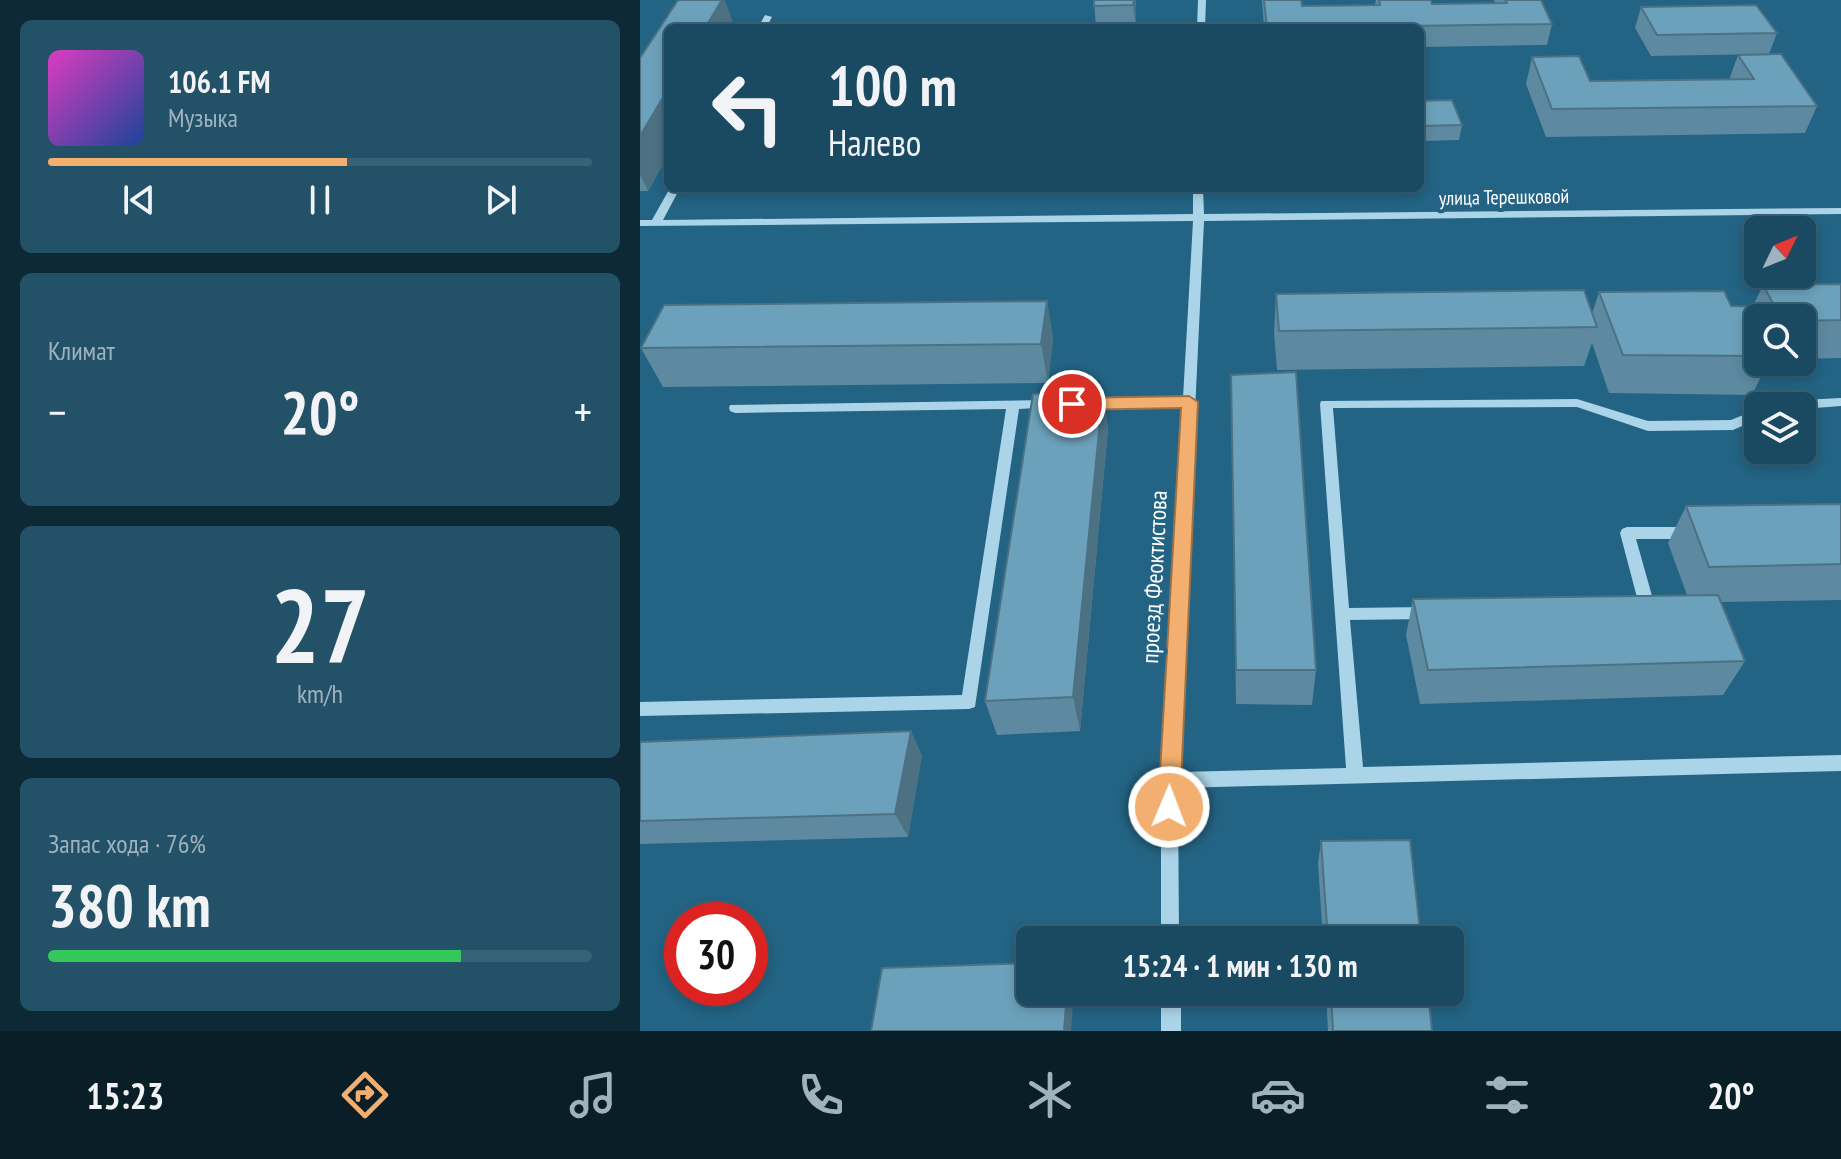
<!DOCTYPE html>
<html lang="ru">
<head>
<meta charset="utf-8">
<style>
	body { margin:0; font-family:"PT Sans Narrow",sans-serif; background:#235168; color:#f1f3f6; height:100vh; display:flex; flex-direction:column; font-size:30px; white-space:nowrap }
	* { box-sizing:border-box; margin:0 }
	p { font-size:26px; color:#9fb3be }
	.icon { flex:none; width:44px; height:44px; fill:none; stroke:currentColor; stroke-width:2; stroke-linecap:round; stroke-linejoin:round }
	.map { position:relative; flex:1; overflow:hidden }
	.panel { display:flex; flex-direction:column; gap:20px; padding:20px; background:#0e2936; width:640px }
	.panel>* { flex:none }
	.hud { position:absolute; left:24px; top:24px; width:760px; height:168px; border-radius:12px; box-shadow:0 4px 12px #0003,0 0 0 2px #386277; background:#1a4a62; color:#f1f3f6; overflow:hidden }
	.needle { width:52px; rotate:47deg }
	.buttons { position:absolute; left:1104px; top:216px; display:grid; gap:16px }
	.buttons a { display:grid; place-items:center; width:72px; height:72px; border-radius:12px; background:#1a4a62; box-shadow:0 4px 12px #0003,0 0 0 2px #386277; font-size:40px }
	.speed { position:absolute; left:24px; top:902px; display:flex; gap:16px; font-size:40px; font-weight:700; text-align:center }
	.speed>* { display:grid; place-content:center; width:104px; height:104px; border-radius:50%; background:#1a4a62; box-shadow:0 4px 12px #0003,0 0 0 2px #386277; line-height:1 }
	.speed .limit { border:12px solid #d22; background:#fff; color:#111 }
	.pin { position:absolute; display:grid; place-items:center; width:68px; height:68px; color:#fff; margin:-34px; border:4px solid #fff; border-radius:50%; box-shadow:0 2px 8px #0007 }
	.me { position:absolute; width:88px; margin:-44px; rotate:1deg; stroke-linejoin:round; filter:drop-shadow(0 0 6px #0008) }
	.turn { display:flex; align-items:center; gap:28px; height:168px; padding:0 32px; font-size:36px }
	.turn .icon { width:104px; height:104px; stroke-width:2.5 }
	.turn b { display:block; font-size:56px; line-height:68px }
	.big { font-size:60px; font-weight:600; line-height:1.1 }
	.panel .card { flex:1; display:flex; flex-direction:column; justify-content:center; gap:12px; min-width:0; padding:0 28px; border-radius:12px; background:#235168 }
	.panel .dial { align-items:center; gap:0 }
	.dial b { font-size:104px; line-height:1 }
	.song { display:flex; align-items:center; gap:24px }
	.cover { width:96px; height:96px; border-radius:12px; background:linear-gradient(135deg,hsl(310 70% 55%),hsl(220 70% 35%)) }
	.played { height:8px; border-radius:4px; background:linear-gradient(90deg,#f3af6f 55%,#386277 55%) }
	.keys { display:flex; justify-content:space-around; direction:ltr }
	.heat { display:flex; justify-content:space-between; align-items:center; font-size:44px; direction:ltr }
	.charge { height:12px; border-radius:6px; background:linear-gradient(90deg,#34c759 76%,#386277 0) }
	.trip { position:absolute; left:376px; top:926px; width:448px; height:80px; border-radius:12px; background:#1a4a62; box-shadow:0 4px 12px #0003,0 0 0 2px #386277; font-weight:600; line-height:80px; text-align:center }
	.tab-bar { display:flex; height:128px; justify-content:space-around; align-items:center; background:#0a1e27; color:#9fb3be }
	.tab-bar .icon { width:56px; height:56px }
	.tab-bar .current { color:#f3af6f }
	.tab-bar b { font-size:36px; color:#f1f3f6 }
	main { display:flex; flex:1; min-height:0 }
	.map>svg:first-child { display:block }
	.lines { fill:none; stroke-linecap:round; stroke-linejoin:round }
	.minor { fill:#acd4e8; fill-rule:evenodd }
	.wall { fill:#5d8aa1 }
	.shaded-wall { fill:#4c7183 }
	.building { fill:#6ca1bb; stroke:#4c7183; stroke-width:2 }
	.route { fill:#f3af6f; stroke:#9e7248; stroke-width:2 }
	.labels { text-anchor:middle; dominant-baseline:central; stroke-width:8; stroke-linejoin:round; paint-order:stroke }
	.far-street-label { font-size:20px; fill:#fff; stroke:#236383 }
	.street-label { font-size:24px; fill:#fff; stroke:#236383 }
</style>
</head>
<body>
<main>
<section class="panel">
<div class="card">
<div class="song"><i class="cover"></i><div><b>106.1 FM</b><p>Музыка</p></div></div>
<div class="played"></div>
<div class="keys"><svg class="icon" aria-label="previous" viewBox="0 0 24 24"><path d="M18 5L8 12l10 7zM5 5v14"/></svg><svg class="icon" aria-label="pause" viewBox="0 0 24 24"><path d="M8 5v14M16 5v14"/></svg><svg class="icon" aria-label="next" viewBox="0 0 24 24"><path d="M6 5l10 7-10 7zM19 5v14"/></svg></div>
</div>
<div class="card"><p>Климат</p>
<div class="heat"><a>−</a><b class="big">20°</b><a>+</a></div>
</div>
<div class="card dial"><b>27</b><p>km/h</p></div>
<div class="card"><p>Запас хода · 76%</p><b class="big">380 km</b><div class="charge"></div></div>
</section>
<div class="map">
<svg width="1201" height="1031" viewBox="0 0 1201 1031">
	<rect width="100%" height="100%" fill="#236383"/>
	<g class="lines">
		<path class="minor" d="M558,0h8l-1,28h-8z
			M125,15l7,2 -6,11h-8z
			M30,188h10l-17,32 530,-6v-26h10l1,26 637,-6v6l-637,7 -26,551 168,-4 -26,-364 1,-3 256,-2 71,22 83,-1 27,-11v10l-25,11 -85,1 -71,-24 -244,1 16,200 77,-1 5,2 3,4 -3,4 -5,2 -76,1 13,147 478,-12v16l-663,17 1,152h-18v-160l22,-373 -97,1 -6,-4 6,-4 97,-2 10,-177 -553,5v-6h12z
			M1201,398v8l-39,3v-3h-26l6,-5z
			M409,400l5,1 1,3 -1,3 -35,2 -44,298 -6,2 -329,7v-14l322,-7 44,-286 -271,4 -5,-2 -1,-3 1,-3z
			M987,527h63l5,2 2,4 -2,4 -5,2h-54l20,71 -3,4 -5,2 -10,-2 -3,-4 4,-5 -19,-72 2,-4z
			M521,992h20v39h-20z"/>
	</g>
	<path class="wall" d="M454,0h42v28h-40z
		M622,0h39l1,6 73,-1 1,-5h55l1,4 63,-1 -1,-3h47l11,24 -5,21 -127,2v-19h-156z
		M1001,7l136,26 -8,21 -118,2 -16,-28z
		M28,28v127l-20,36h-8v-133z
		M1098,55l79,51 -12,27 -259,4 -20,-53 6,-27 58,24 139,-1z
		M780,101l42,24 -3,15 -39,1z
		M1201,284v74l-39,1v-41h-44v44h10l-16,33 -143,-2 -17,-50 -8,23 -307,4 -3,-37 2,-39 316,20 7,-22 132,14h22l10,-21z
		M407,301l6,38 -5,44 -385,4 -22,-39z
		M591,375l85,295 -4,35 -76,-1z
		M463,391l5,38 -28,302 -83,4 -12,-34z
		M1201,504v96l-120,2 24,59 -22,34 -303,9 -14,-69 7,-36 274,-4 -19,-52 18,-37z
		M0,742l282,13 -14,82 -268,7z
		M681,841l100,99h-98l-5,-77z
		M686,992h102l4,39h-104z"/>
	<path class="shaded-wall" d="M82,0h3l10,28h-30z
		M494,0h2v28l-3,-23z
		M28,89v66l-20,36 -8,-16v-39z
		M407,301l6,38 -5,44 -7,-39z
		M463,391l5,38 -28,302 -7,-34z
		M271,731l11,24 -14,82 -13,-23z
		M427,992h7l-3,39h-7z"/>
	<path class="building" d="M38,0h44l-17,28h-37v61l-28,47v-78z
		M454,0h40l-1,5 -39,1z
		M624,0h37l1,6 78,-1 -1,-5h52l1,4 75,-1 -2,-3h36l11,24 -285,4z
		M1116,5l21,28 -120,2 -16,-28z
		M1141,54l36,52 -265,3 -20,-52 47,-1 11,25 164,-2 -16,-24z
		M812,100l10,25 -42,1v-25z
		M1201,284v36l-39,1v-3h-44v5l-9,1 9,13v19l-135,-1 -24,-63 125,-1 7,15 44,1 -12,-22z
		M944,290l13,37 -318,4 -3,-37z
		M407,301l-6,43 -400,4 23,-43z
		M656,372l20,298h-80l-5,-295z
		M463,391l-30,306 -88,4 48,-307z
		M1201,504v60l-132,3 -23,-61z
		M1078,595l27,66 -317,9 -15,-71z
		M271,731l-16,83 -255,7v-79z
		M770,840l11,100h-93l-7,-99z
		M390,963v29h37l-3,39h-193l11,-63z
		M691,992h97l4,39h-99z"/>
	<path class="route" d="M549,396l9,6 -18,405 -3,7 -8,3 -8,-3 -3,-7 23,-399 -109,2 -8,-6 8,-6z"/>
	<g class="labels">
		<g class="far-street-label">
			<text transform="translate(864 197) rotate(-1)">улица Терешковой</text>
		</g>
		<g class="street-label">
			<text transform="translate(514 577) rotate(-87)">проезд Феоктистова</text>
		</g>
	</g>
</svg>
<div class="buttons">
<a><svg class="needle" viewBox="-14 -14 28 28"><path d="M0-13l5 13h-10z" fill="#e53935"/><path d="M0 13l5-13h-10z" fill="#9fb3be"/></svg></a>
<a><svg class="icon" aria-label="search" viewBox="0 0 24 24"><circle cx="10" cy="10" r="6"/><path d="M15 15l6 6"/></svg></a>
<a><svg class="icon" aria-label="layers" viewBox="0 0 24 24"><path d="M12 4l9 5-9 5-9-5zM3 14l9 5 9-5"/></svg></a>
</div>
<div class="speed"><div class="limit">30</div></div>
<div class="pin" style="left:432px;top:404px;background:#d93025"><svg class="icon" aria-label="arrive" viewBox="0 0 24 24"><path d="M6 21V4h12l-3 4 3 4H6"/></svg></div>
<svg class="me" style="left:529px;top:807px" viewBox="-20 -20 40 40"><circle r="17" fill="#f3af6f" stroke="#fff" stroke-width="3"/><path d="M0-11L8 9 0 5-8 9z" fill="#fff"/></svg>
<div class="trip">15:24 · 1 мин · 130 m</div>
<div class="hud">
<div class="turn"><svg class="icon" aria-label="left" viewBox="0 0 24 24"><path d="M17 20v-9H6M10 6l-5 5 5 5"/></svg><div><b>100 m</b>Налево</div></div>
</div>
</div>
</main>
<nav class="tab-bar">
<b>15:23</b>
<svg class="icon current" aria-label="directions" viewBox="0 0 24 24"><path d="M12 3l9 9-9 9-9-9zM9 14v-3h6M13 9l2 2-2 2"/></svg>
<svg class="icon" aria-label="music" viewBox="0 0 24 24"><path d="M9 18V5l10-2v13"/><circle cx="6" cy="18" r="3"/><circle cx="16" cy="16" r="3"/></svg>
<svg class="icon" aria-label="phone" viewBox="0 0 24 24"><path d="M5 4h4l2 5-3 2q2 4 5 5l2-3 5 2v4C11 20 4 13 5 4z"/></svg>
<svg class="icon" aria-label="climate" viewBox="0 0 24 24"><path d="M12 3v18M4 7l16 10M4 17L20 7"/></svg>
<svg class="icon" aria-label="car" viewBox="0 0 24 24"><path d="M5 17H2v-5l4-1 3-4h7l3 4 3 1v5h-3M9 17h6M6 11h13"/><circle cx="7" cy="17" r="2"/><circle cx="17" cy="17" r="2"/></svg>
<svg class="icon" aria-label="filters" viewBox="0 0 24 24"><path d="M4 7h16M4 17h16"/><circle cx="9" cy="7" r="2"/><circle cx="15" cy="17" r="2"/></svg>
<b>20°</b>
</nav>
</body>
</html>
